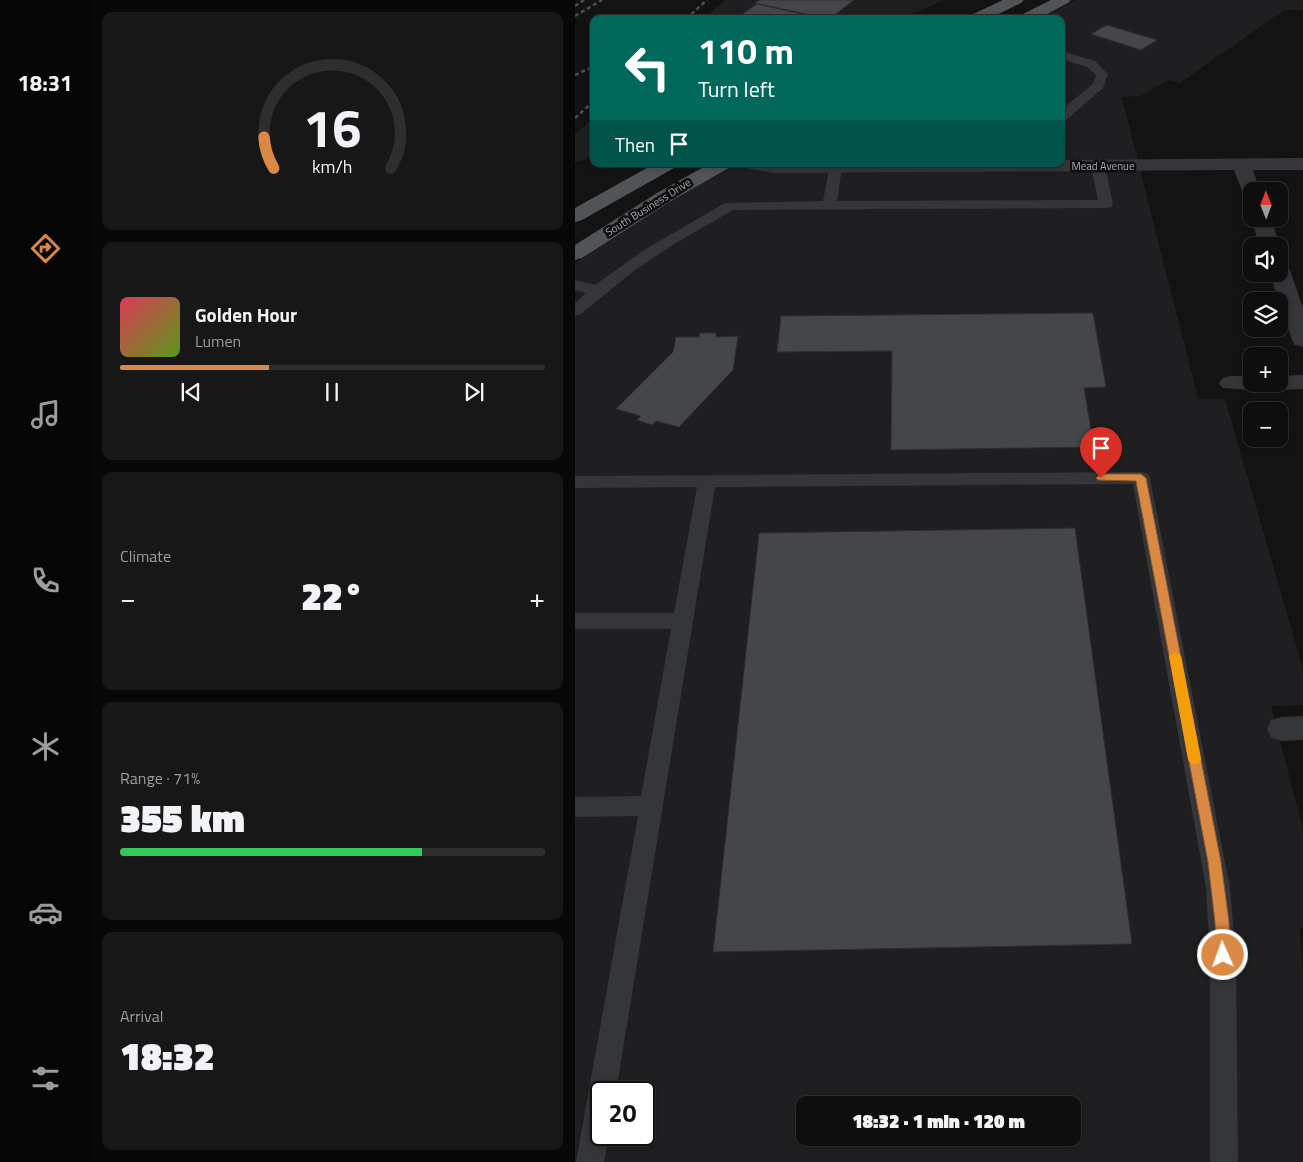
<!DOCTYPE html>
<html lang="en">
<head>
<meta charset="utf-8">
<style>
	body { margin:0; font-family:"Titillium Web",sans-serif; background:#171718; color:#f1f3f6; height:100vh; display:flex; flex-direction:column; font-size:19px; white-space:nowrap }
	* { box-sizing:border-box; margin:0 }
	p { font-size:16px; color:#9b9c9e }
	.icon { flex:none; width:28px; height:28px; fill:none; stroke:currentColor; stroke-width:2; stroke-linecap:round; stroke-linejoin:round }
	.map { position:relative; flex:1; overflow:hidden }
	.panel { display:flex; flex-direction:column; gap:12px; padding:12px; background:#080808; width:485px }
	.panel>* { flex:none }
	.top-card { position:absolute; left:15px; top:15px; width:475px; height:152px; border-radius:10px; box-shadow:0 2px 8px #0003,0 0 0 1px #2e2e2f; background:#00695c; color:#fff; overflow:hidden }
	.needle { width:32px; rotate:359deg }
	.fabs { position:absolute; left:668px; top:182px; display:grid; gap:10px }
	.fabs a { display:grid; place-items:center; width:45px; height:45px; border-radius:10px; background:#0e0e0f; box-shadow:0 2px 8px #0003,0 0 0 1px #2e2e2f; font-size:25px }
	.speed { position:absolute; left:15px; top:1081px; display:flex; gap:10px; font-size:25px; font-weight:700; text-align:center }
	.speed>* { display:grid; place-content:center; width:65px; height:65px; border-radius:50%; background:#0e0e0f; box-shadow:0 2px 8px #0003,0 0 0 1px #2e2e2f; line-height:1 }
	.speed .limit { border:2px solid #111; border-radius:8px; background:#fff; color:#111 }
	.pin { position:absolute; display:grid; place-items:center; width:42px; height:42px; color:#fff; margin:-51px -21px; border-radius:50% 50% 50% 0; rotate:-45deg; box-shadow:0 0 5px #0007 }
	.pin .icon { rotate:45deg }
	.me { position:absolute; width:55px; margin:-28px; rotate:358deg; stroke-linejoin:round; filter:drop-shadow(0 0 4px #0008) }
	.turn { display:flex; align-items:center; gap:18px; height:105px; padding:0 25px; font-size:22px }
	.turn .icon { width:65px; height:65px; stroke-width:2.5 }
	.turn b { display:block; font-size:35px; line-height:42px }
	.then { display:flex; align-items:center; height:48px; padding:0 25px; background:#0003; gap:10px; font-size:19px }
	.big { font-size:38px; font-weight:800; line-height:1.1 }
	.panel .tile { flex:1; display:flex; flex-direction:column; justify-content:center; gap:8px; min-width:0; padding:0 18px; border-radius:10px; background:#171718 }
	.panel .dial { align-items:center; gap:0 }
	.dial svg { height:130px; overflow:visible; fill:none; stroke:#2e2e2f; stroke-width:7; stroke-linecap:round; text-anchor:middle }
	.dial text { fill:#f1f3f6; stroke:none }
	.song { display:flex; align-items:center; gap:15px }
	.cover { width:60px; height:60px; border-radius:8px; background:linear-gradient(135deg,hsl(350 70% 55%),hsl(90 70% 35%)) }
	.played { height:5px; border-radius:2px; background:linear-gradient(90deg,#da8945 35%,#2e2e2f 35%) }
	.keys { display:flex; justify-content:space-around; direction:ltr }
	.heat { display:flex; justify-content:space-between; align-items:center; font-size:28px; direction:ltr }
	.charge { height:8px; border-radius:4px; background:linear-gradient(90deg,#34c759 71%,#2e2e2f 0) }
	.trip { position:absolute; left:221px; top:1096px; width:285px; height:50px; border-radius:10px; background:#0e0e0f; box-shadow:0 2px 8px #0003,0 0 0 1px #2e2e2f; font-weight:800; line-height:50px; text-align:center }
	main { display:flex; flex:1; min-height:0 }
	.tabs { display:flex; flex-direction:column; width:90px; justify-content:space-around; align-items:center; background:#060606; color:#9b9c9e }
	.tabs .icon { width:35px; height:35px }
	.tabs .selected { color:#da8945 }
	.tabs b { font-size:22px; color:#f1f3f6 }
	.map>svg:first-child { display:block }
	.built { fill:#1f1f21; fill-rule:evenodd }
	.building { fill:#454649; stroke:#2d2e30 }
	.lines { fill:none; stroke-linecap:round; stroke-linejoin:round }
	.service { fill:#343639; fill-rule:evenodd }
	.minor { fill:#343639; fill-rule:evenodd }
	.primary { fill:#515457; fill-rule:evenodd }
	.rail { stroke:#4c4e52; stroke-width:2.5; stroke-dasharray:4 3; stroke-linecap:butt }
	.route { fill:#da8945; stroke:#8e592d }
	.slow { fill:#f59e0b }
	.labels { text-anchor:middle; dominant-baseline:central; stroke-width:5; stroke-linejoin:round; paint-order:stroke }
	.far-street-label { font-size:11px; fill:#a6adb3; stroke:#0e0e0f }
</style>
</head>
<body>
<main>
<nav class="tabs">
<b>18:31</b>
<svg class="icon selected" aria-label="directions" viewBox="0 0 24 24"><path d="M12 3l9 9-9 9-9-9zM9 14v-3h6M13 9l2 2-2 2"/></svg>
<svg class="icon" aria-label="music" viewBox="0 0 24 24"><path d="M9 18V5l10-2v13"/><circle cx="6" cy="18" r="3"/><circle cx="16" cy="16" r="3"/></svg>
<svg class="icon" aria-label="phone" viewBox="0 0 24 24"><path d="M5 4h4l2 5-3 2q2 4 5 5l2-3 5 2v4C11 20 4 13 5 4z"/></svg>
<svg class="icon" aria-label="climate" viewBox="0 0 24 24"><path d="M12 3v18M4 7l16 10M4 17L20 7"/></svg>
<svg class="icon" aria-label="car" viewBox="0 0 24 24"><path d="M5 17H2v-5l4-1 3-4h7l3 4 3 1v5h-3M9 17h6M6 11h13"/><circle cx="7" cy="17" r="2"/><circle cx="17" cy="17" r="2"/></svg>
<svg class="icon" aria-label="filters" viewBox="0 0 24 24"><path d="M4 7h16M4 17h16"/><circle cx="9" cy="7" r="2"/><circle cx="15" cy="17" r="2"/></svg>
</nav>
<section class="panel">
<div class="tile dial"><svg viewBox="0 0 100 80">
<path d="M14 69A42 42 0 1 1 86 69"/>
<path d="M14 69A42 42 0 0 1 8 50" stroke="#da8945"/>
<text x="50" y="56" font-size="32" font-weight="700">16</text>
<text x="50" y="72" font-size="11">km/h</text>
</svg></div>
<div class="tile">
<div class="song"><i class="cover"></i><div><b>Golden Hour</b><p>Lumen</p></div></div>
<div class="played"></div>
<div class="keys"><svg class="icon" aria-label="previous" viewBox="0 0 24 24"><path d="M18 5L8 12l10 7zM5 5v14"/></svg><svg class="icon" aria-label="pause" viewBox="0 0 24 24"><path d="M8 5v14M16 5v14"/></svg><svg class="icon" aria-label="next" viewBox="0 0 24 24"><path d="M6 5l10 7-10 7zM19 5v14"/></svg></div>
</div>
<div class="tile"><p>Climate</p>
<div class="heat"><a>−</a><b class="big">22°</b><a>+</a></div>
</div>
<div class="tile"><p>Range · 71%</p><b class="big">355 km</b><div class="charge"></div></div>
<div class="tile"><p>Arrival</p><b class="big">18:32</b></div>
</section>
<div class="map">
<svg width="728" height="1162" viewBox="0 0 728 1162">
	<rect width="100%" height="100%" fill="#131314"/>
	<path class="built" d="M150,0h218l-42,19h-198z
		M502,0h226v10h-19l-104,73 -12,-3 -27,16 -19,1 76,302h27l78,270v36l-32,1 32,123v99l-3,1 3,44v189h-728v-899l103,-67 61,-32h322v-145h-24zM26,1092h43v43h-43zM230,1105h268v33h-268z
		M19,118v37l-19,8v-29z"/>
	<path class="building" d="M185,0h94l-25,19 -74,-16z
		M182,4l45,10 -7,5h-60z
		M532,25l50,15 -16,10 -50,-16z
		M518,313l13,74 -22,1 10,59 -203,3 1,-99 -115,1 4,-36z
		M125,333h16v4l22,-1 -5,34 -54,57 -23,-6 -4,4 -15,-5 4,-4 -25,-7 57,-57 3,-15h23z
		M500,528l57,416 -419,8 46,-419z"/>
	<g class="lines">
		<path class="service" d="M486,51l34,10 13,13 -5,14 -37,32 -5,1v-11l32,-26 3,-9 -9,-8 -26,-8z
			M523,162l7,4 8,38 -2,3 -5,1 -373,2 -59,34 -39,26 -54,44 -6,2v-13l11,-10 -11,-3v-10l20,5 49,-35 81,-47 98,-2 7,-37h8l4,3 -5,34 261,-1 -7,-34z
			M566,472l7,2 2,4 80,410 6,67 2,207h-28v-207l-4,-67 -73,-404 -418,3 -99,605h-15v43h8l-5,27h-28l62,-346 -63,1v-20l66,-1 30,-167h-96v-16h99l23,-126 -122,1v-12z"/>
		<path class="minor" d="M728,158v12h-50l7,21h-9v7l-7,-2 -10,-26 -460,3 -28,-5 -2,-4h317v-4z
			M676,219h20l9,27 -1,2v-2h-19z
			M704,264l7,2 4,4 13,38v39l-8,-2 -3,-5 -22,-66h9z
			M728,375v14l-24,1 -8,-2 -3,-4h11v-8z
			M656,376h20v8h11l-3,4 -8,2 -28,-2 -4,-5 4,-5z
			M728,716v24l-21,1 -11,-3 -4,-9 4,-9 11,-3z"/>
		<path class="primary" d="M428,0h21l-3,3 -33,16h-21l2,-3z
			M476,0h20l-3,3 -30,16h-21l2,-3z
			M79,164h22l-2,4 -92,52 -7,2v-14z
			M134,164h22l-2,4 -58,33 -89,57 -7,2v-15l82,-52z"/>
		<path class="rail" d="M0,6l9,-6
			M0,16l27,-16
			M111,19l21,-19
			M0,75l19,-9
			M0,118l19,-17"/>
	</g>
	<path class="route" d="M526,474h40l5,4 75,384 8,60 2,33 -2,4 -6,2 -5,-2 -2,-4 -1,-33 -7,-60 -72,-381 -38,-1 -2,-2z"/>
	<path class="slow" d="M600,652l6,4 20,103 -2,4 -4,1 -5,-1 -2,-4 -19,-103z"/>
	<g class="labels">
		<g class="far-street-label">
			<text x="528" y="166">Mead Avenue</text>
			<text transform="translate(73 207) rotate(-32)">South Business Drive</text>
		</g>
	</g>
</svg>
<div class="fabs">
<a><svg class="needle" viewBox="-14 -14 28 28"><path d="M0-13l5 13h-10z" fill="#e53935"/><path d="M0 13l5-13h-10z" fill="#9b9c9e"/></svg></a>
<a><svg class="icon" aria-label="sound" viewBox="0 0 24 24"><path d="M4 9h4l5-4v14l-5-4H4zM17 9q2 3 0 6"/></svg></a>
<a><svg class="icon" aria-label="layers" viewBox="0 0 24 24"><path d="M12 4l9 5-9 5-9-5zM3 14l9 5 9-5"/></svg></a>
<a>+</a>
<a>−</a>
</div>
<div class="speed"><div class="limit">20</div></div>
<div class="pin" style="left:526px;top:478px;background:#d93025"><svg class="icon" aria-label="arrive" viewBox="0 0 24 24"><path d="M6 21V4h12l-3 4 3 4H6"/></svg></div>
<svg class="me" style="left:648px;top:955px" viewBox="-20 -20 40 40"><circle r="17" fill="#da8945" stroke="#fff" stroke-width="3"/><path d="M0-11L8 9 0 5-8 9z" fill="#fff"/></svg>
<div class="trip">18:32 · 1 min · 120 m</div>
<div class="top-card">
<div class="turn"><svg class="icon" aria-label="left" viewBox="0 0 24 24"><path d="M17 20v-9H6M10 6l-5 5 5 5"/></svg><div><b>110 m</b>Turn left</div></div>
<div class="then">Then<svg class="icon" aria-label="arrive" viewBox="0 0 24 24"><path d="M6 21V4h12l-3 4 3 4H6"/></svg></div>
</div>
</div>
</main>
</body>
</html>
